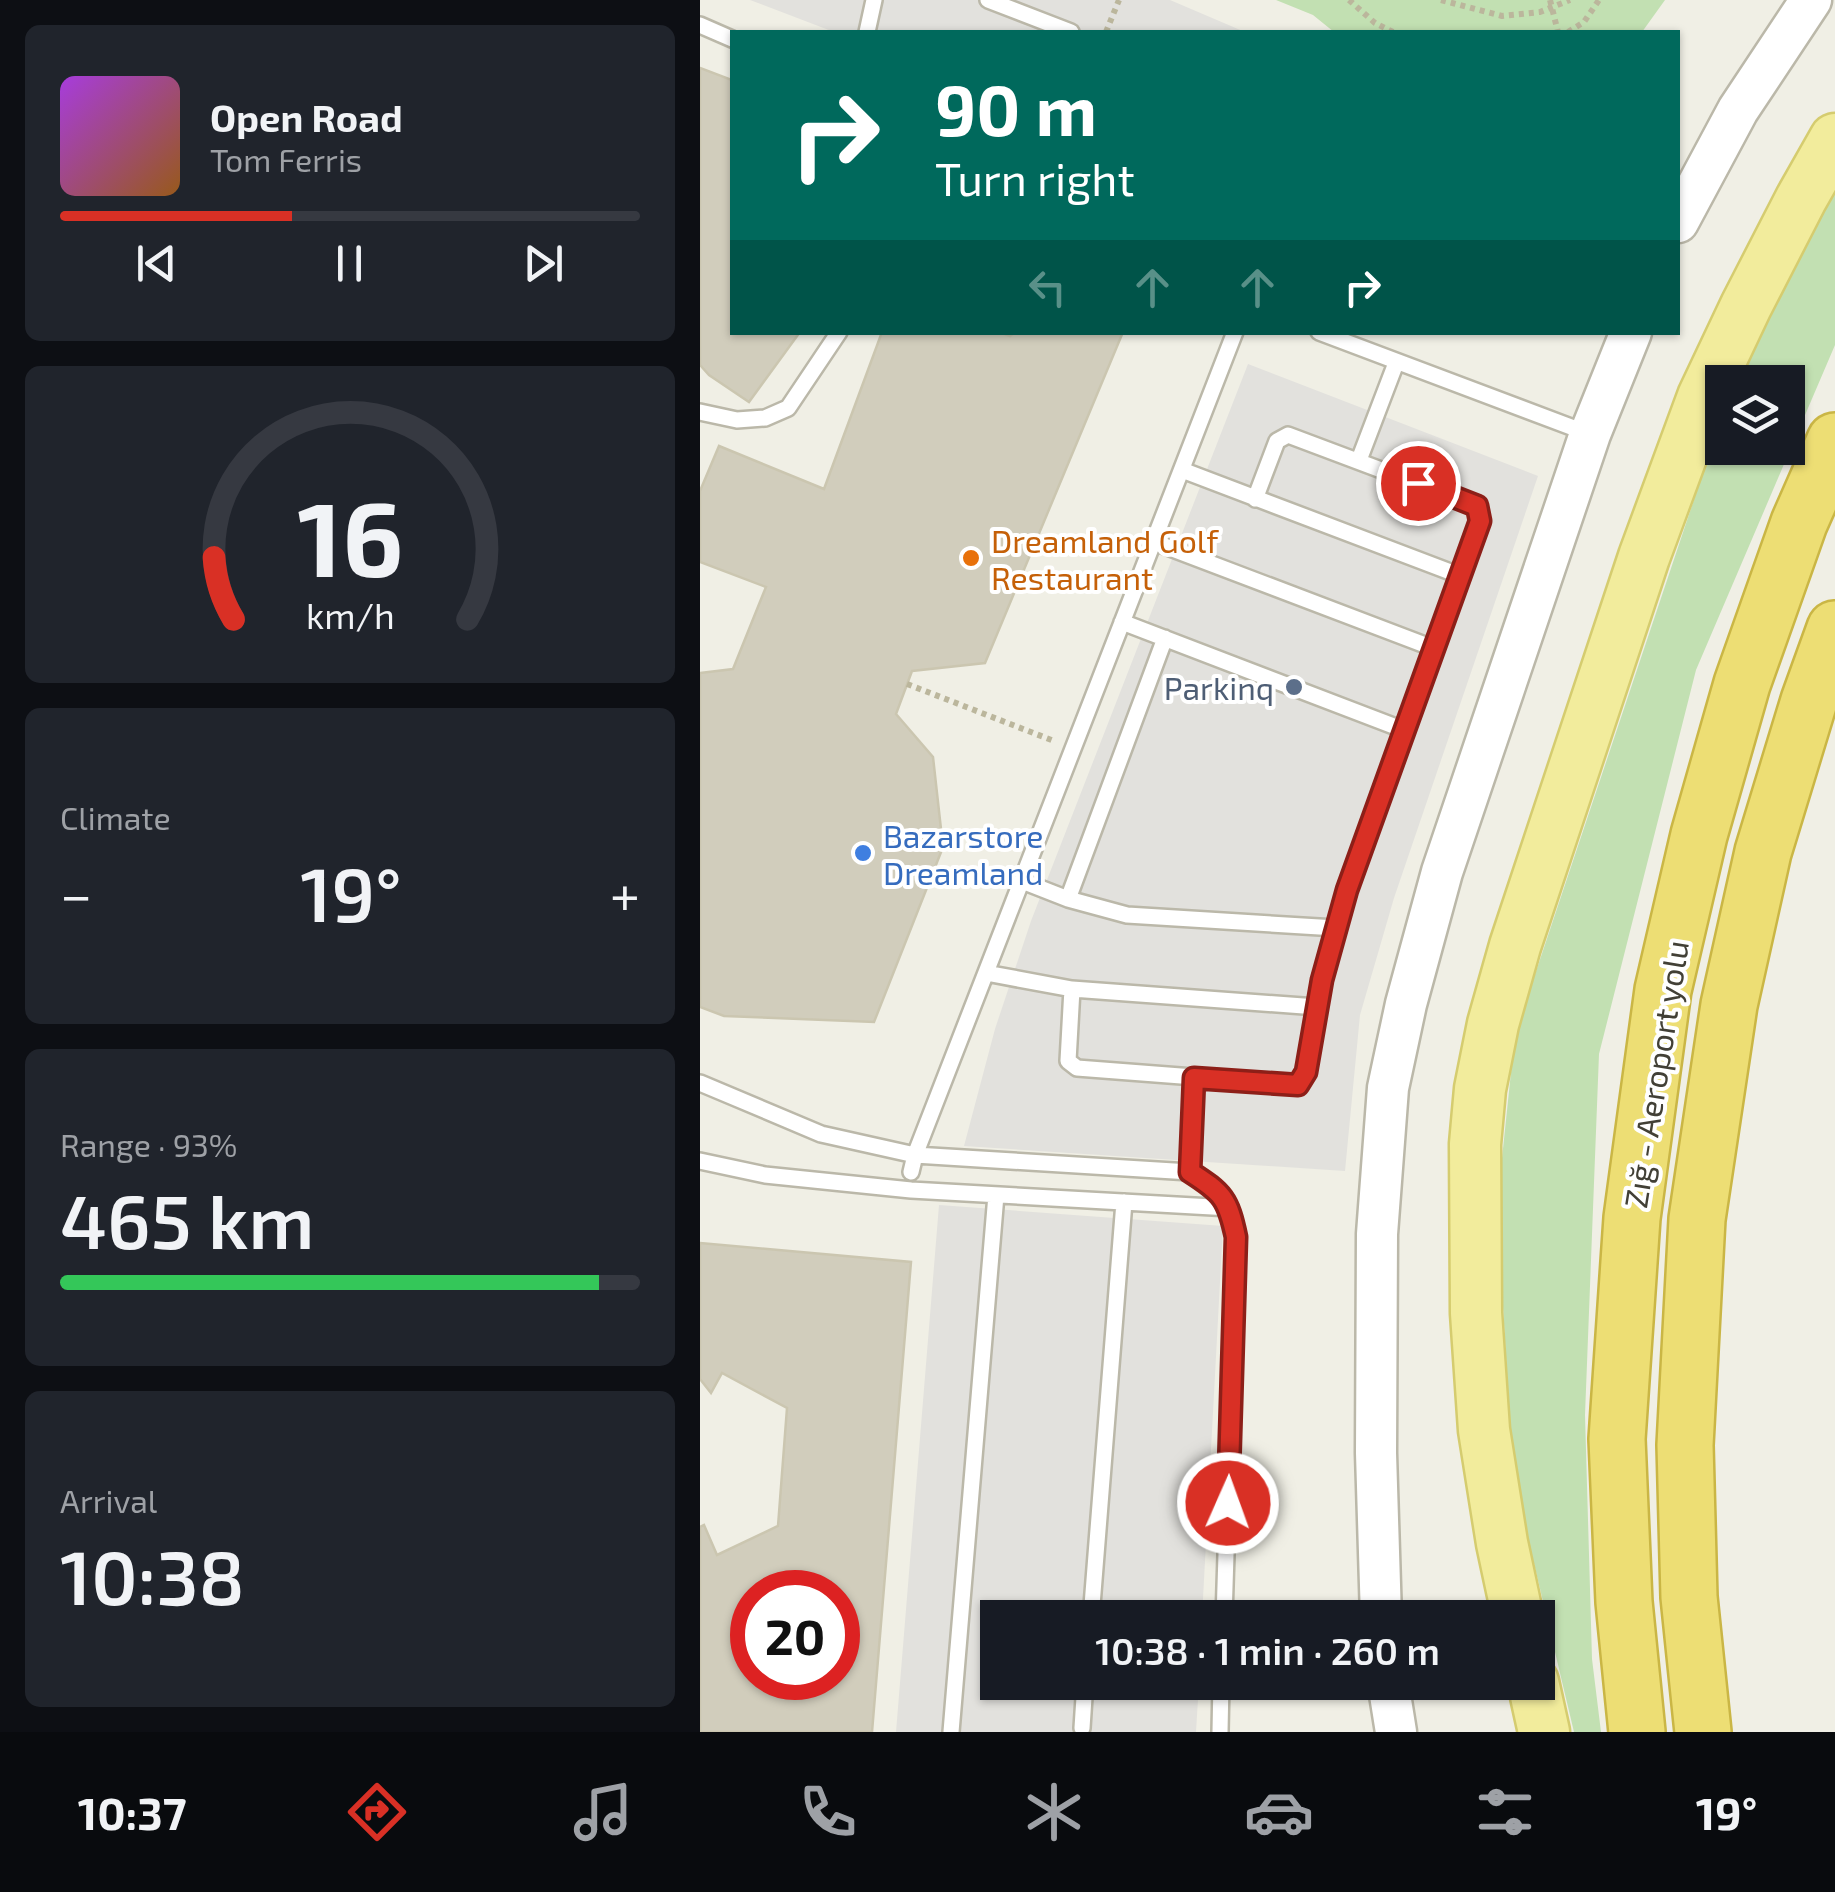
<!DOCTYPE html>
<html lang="en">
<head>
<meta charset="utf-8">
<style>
	body { margin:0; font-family:"Exo 2",sans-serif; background:#20242c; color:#f1f3f6; height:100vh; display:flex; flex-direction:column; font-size:38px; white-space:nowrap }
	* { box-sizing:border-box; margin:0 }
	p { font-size:32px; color:#9ea1a6 }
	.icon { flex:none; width:55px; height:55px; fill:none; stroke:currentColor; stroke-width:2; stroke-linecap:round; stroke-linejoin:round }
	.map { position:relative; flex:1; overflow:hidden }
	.panel { display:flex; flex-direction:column; gap:25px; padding:25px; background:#0d0f14; width:700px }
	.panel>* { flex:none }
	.guide { position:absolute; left:30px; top:30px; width:950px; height:305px; border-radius:0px; box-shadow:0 2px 8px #0004; background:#00695c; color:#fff; overflow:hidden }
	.controls { position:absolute; left:1005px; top:365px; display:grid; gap:20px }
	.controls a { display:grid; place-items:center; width:100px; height:100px; border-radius:0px; background:#171b24; box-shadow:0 2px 8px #0004; font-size:50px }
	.speed { position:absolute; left:30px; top:1570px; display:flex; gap:20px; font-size:50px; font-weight:700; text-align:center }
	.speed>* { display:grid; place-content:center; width:130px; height:130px; border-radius:50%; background:#171b24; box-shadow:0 2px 8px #0004; line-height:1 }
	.speed .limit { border:15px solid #d22; background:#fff; color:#111 }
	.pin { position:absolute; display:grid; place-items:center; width:85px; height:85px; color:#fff; margin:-42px; border:5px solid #fff; border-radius:50%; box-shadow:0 2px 10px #0007 }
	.me { position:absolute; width:110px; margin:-55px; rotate:2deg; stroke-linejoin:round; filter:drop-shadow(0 0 8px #0008) }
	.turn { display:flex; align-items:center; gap:35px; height:210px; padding:0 40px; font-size:45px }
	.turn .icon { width:130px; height:130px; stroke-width:2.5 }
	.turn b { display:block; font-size:70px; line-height:85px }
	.lanes { display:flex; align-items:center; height:95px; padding:0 40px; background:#0003; justify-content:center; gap:50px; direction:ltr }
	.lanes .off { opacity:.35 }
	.big { font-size:75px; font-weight:600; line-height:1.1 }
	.panel .widget { flex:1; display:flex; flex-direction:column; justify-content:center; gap:15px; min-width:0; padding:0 35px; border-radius:15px; background:#20242c }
	.panel .dial { align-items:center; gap:0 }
	.dial svg { height:260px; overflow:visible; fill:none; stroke:#363941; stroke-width:7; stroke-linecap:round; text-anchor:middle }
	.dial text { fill:#f1f3f6; stroke:none }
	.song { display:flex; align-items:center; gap:30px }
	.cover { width:120px; height:120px; border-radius:15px; background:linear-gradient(135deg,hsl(280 70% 55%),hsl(30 70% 35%)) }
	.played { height:10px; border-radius:5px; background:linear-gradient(90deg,#d93025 40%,#363941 40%) }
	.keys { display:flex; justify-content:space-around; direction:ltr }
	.heat { display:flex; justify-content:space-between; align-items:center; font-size:55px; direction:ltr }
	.charge { height:15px; border-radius:8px; background:linear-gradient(90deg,#34c759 93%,#363941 0) }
	.trip { position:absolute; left:280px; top:1600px; width:575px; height:100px; border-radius:0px; background:#171b24; box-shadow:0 2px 8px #0004; font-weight:600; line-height:100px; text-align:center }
	.dock { display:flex; height:160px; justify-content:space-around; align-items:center; background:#090b0e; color:#9ea1a6 }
	.dock .icon { width:70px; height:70px }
	.dock .current { color:#d93025 }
	.dock b { font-size:45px; color:#f1f3f6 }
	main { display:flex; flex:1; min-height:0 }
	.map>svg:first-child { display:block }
	.green { fill:#c2e0b2 }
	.parking { fill:#e2e1dd }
	.building { fill:#d1cdbc; stroke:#cbc6b0; stroke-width:2.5; fill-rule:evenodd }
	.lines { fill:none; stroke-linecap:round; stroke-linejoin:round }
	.service-casing { stroke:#bbb8a9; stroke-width:20 }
	.tertiary-casing { stroke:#bbb8a9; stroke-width:45 }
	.primary-casing { stroke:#d5cc6f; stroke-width:55 }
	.motorway-casing { stroke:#cab645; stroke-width:60 }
	.path { stroke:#bbb69c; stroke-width:6; stroke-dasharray:5 5; stroke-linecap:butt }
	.service { stroke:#fff; stroke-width:15 }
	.tertiary { stroke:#fff; stroke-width:40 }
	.primary { stroke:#f2ec9c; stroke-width:50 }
	.motorway { stroke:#edde74; stroke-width:55 }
	.route-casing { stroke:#8d1f18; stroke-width:25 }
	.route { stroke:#d93025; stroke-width:18 }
	.food-dot { fill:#e8710a; stroke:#fff; stroke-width:4 }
	.service-dot { fill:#5c6f8a; stroke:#fff; stroke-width:4 }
	.shop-dot { fill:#3f7fe0; stroke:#fff; stroke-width:4 }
	.labels { text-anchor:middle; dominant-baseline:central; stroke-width:8; stroke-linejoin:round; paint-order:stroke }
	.food-label { font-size:32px; fill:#c56008; stroke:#fff; text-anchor:start }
	.service-label { font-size:32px; fill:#4e5e75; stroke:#fff; text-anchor:end }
	.shop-label { font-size:32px; fill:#366cbe; stroke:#fff; text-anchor:start }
	.street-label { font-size:32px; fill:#424036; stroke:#fff }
</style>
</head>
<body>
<main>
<section class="panel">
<div class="widget">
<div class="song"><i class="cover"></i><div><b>Open Road</b><p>Tom Ferris</p></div></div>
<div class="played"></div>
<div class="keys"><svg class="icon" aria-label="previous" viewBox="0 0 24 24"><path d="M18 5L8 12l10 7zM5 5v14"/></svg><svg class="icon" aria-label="pause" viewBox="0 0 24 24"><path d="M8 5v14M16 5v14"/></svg><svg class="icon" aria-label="next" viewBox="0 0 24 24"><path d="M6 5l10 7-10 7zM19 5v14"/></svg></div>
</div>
<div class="widget dial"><svg viewBox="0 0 100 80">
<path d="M14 69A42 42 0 1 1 86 69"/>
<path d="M14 69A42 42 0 0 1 8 50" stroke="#d93025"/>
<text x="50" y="56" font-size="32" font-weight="700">16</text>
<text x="50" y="72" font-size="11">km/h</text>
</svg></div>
<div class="widget"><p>Climate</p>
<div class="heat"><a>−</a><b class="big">19°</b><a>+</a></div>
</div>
<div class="widget"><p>Range · 93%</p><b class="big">465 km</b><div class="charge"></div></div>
<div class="widget"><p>Arrival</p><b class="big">10:38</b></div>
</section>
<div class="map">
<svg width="1135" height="1732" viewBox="0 0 1135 1732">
	<rect width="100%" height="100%" fill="#f0efe5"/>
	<path class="green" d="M576,0h389l-23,32h-308l-21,-17z
		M1135,179v166l-139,325 -97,384 -14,361 7,244 9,73h-27l-61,-257 -16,-269 18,-172 207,-618v32h66v-66h-54z"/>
	<path class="parking" d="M50,0h420l75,32h-411z
		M548,364l290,112 -144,422 -34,117 -15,156 -381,-25 31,-117 36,-108z
		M239,1205l284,21 -21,391 -204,1v64l201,1 -3,49h-300z"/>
	<path class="building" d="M0,68l32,12v252h68l-51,70 -40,-27 -9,-10z
		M182,332h117l11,4 5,-4h108l-138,331 -73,8 -16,43 37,43 10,90 -69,175 -150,-6 -24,-9v-334l33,-4 33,-82 -66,-25v-71l19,-45 105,43z
		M0,1243l211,19 -39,470h-172v-205l4,-2 13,30 61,-29 9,-118 -65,-35 -11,20 -11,-14zM52,1592h86v86h-86z"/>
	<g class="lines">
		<g class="service-casing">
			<path id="service" d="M288,0l83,32
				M0,25l32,14
				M167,32l7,-32
				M619,332l268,101
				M0,412l37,8 28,-2 23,-10 51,-76
				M659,460l37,-97
				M482,470l279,106
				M454,542l279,106
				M422,622l282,108
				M322,881l46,18 59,16 209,13
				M368,899l97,-261
				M286,973l86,16 -4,72 9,7 221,17 8,-13 16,-91 25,-90 133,-370 -3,-15 -189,-71 -11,6 -22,58
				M372,989l245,18
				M0,1083l121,51 94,21 275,17c33,21 38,27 46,65l-12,381
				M0,1161l65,14 146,15 319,18
				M211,1172l4,-17 320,-823
				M490,1172l4,-94
				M391,1618l33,-416
				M382,1728l3,-46
				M251,1732l45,-537
				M520,1732l1,-50"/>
		</g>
		<g class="tertiary-casing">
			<path id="tertiary" d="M978,222l60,-112 73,-110
				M681,1618l-5,-165 1,-219 11,-146 18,-84 36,-132 148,-438 41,-102
				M688,1682l8,50"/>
		</g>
		<g class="primary-casing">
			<path id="primary" d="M818,1618l-16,-75 -18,-113 -8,-117 -1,-169 5,-55 13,-65 22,-78 129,-389 59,-160 43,-91 55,-107 34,-60
				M833,1682l11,50"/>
		</g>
		<g class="motorway-casing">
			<path id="motorway" d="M937,1732l-13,-130 -7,-163 15,-221 31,-228 36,-155 43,-151 57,-161 36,-82
				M1003,1732l-14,-135 -4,-152 12,-226 32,-214 34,-153 46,-151 26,-72"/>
		</g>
		<path class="path" d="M649,0l26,23 18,9
			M741,0l61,16 38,-4 30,-12
			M850,0l8,32
			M406,32l13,-32
			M868,32l16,-10 15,-22
			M207,684l147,57"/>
		<use href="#service" class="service"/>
		<use href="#tertiary" class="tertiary"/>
		<use href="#primary" class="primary"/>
		<use href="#motorway" class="motorway"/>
	</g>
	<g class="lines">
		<g class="route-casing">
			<path id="route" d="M528,1503l8,-266c-8,-38 -13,-44 -46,-65l4,-94 104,7 8,-13 16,-92 25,-90 133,-369 -3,-15 -59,-23"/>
		</g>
		<use href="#route" class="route"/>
	</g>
	<circle class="food-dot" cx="271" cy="558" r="10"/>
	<circle class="service-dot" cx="594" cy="687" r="10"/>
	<circle class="shop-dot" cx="163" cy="853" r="10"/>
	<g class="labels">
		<g class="food-label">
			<text x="291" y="540">Dreamland Golf<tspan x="291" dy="37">Restaurant</tspan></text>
		</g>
		<g class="service-label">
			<text x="574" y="687">Parkinq</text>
		</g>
		<g class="shop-label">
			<text x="183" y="835">Bazarstore<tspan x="183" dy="37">Dreamland</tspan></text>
		</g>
		<g class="street-label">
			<text transform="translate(955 1074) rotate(-81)">Zığ - Aeroport yolu</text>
		</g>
	</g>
</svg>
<div class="controls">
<a><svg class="icon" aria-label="layers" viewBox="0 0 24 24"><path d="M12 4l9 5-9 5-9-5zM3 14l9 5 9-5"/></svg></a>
</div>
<div class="speed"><div class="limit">20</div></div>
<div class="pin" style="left:718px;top:483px;background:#d93025"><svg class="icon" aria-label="arrive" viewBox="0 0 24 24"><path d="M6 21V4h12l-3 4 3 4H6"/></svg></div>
<svg class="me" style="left:528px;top:1503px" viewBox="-20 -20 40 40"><circle r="17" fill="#d93025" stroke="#fff" stroke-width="3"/><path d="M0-11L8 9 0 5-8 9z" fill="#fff"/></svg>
<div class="trip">10:38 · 1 min · 260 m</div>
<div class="guide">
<div class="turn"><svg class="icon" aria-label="right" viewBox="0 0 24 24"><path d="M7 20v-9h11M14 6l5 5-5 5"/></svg><div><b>90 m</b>Turn right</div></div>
<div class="lanes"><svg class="icon off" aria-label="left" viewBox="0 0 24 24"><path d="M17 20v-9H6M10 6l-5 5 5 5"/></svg><svg class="icon off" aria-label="ahead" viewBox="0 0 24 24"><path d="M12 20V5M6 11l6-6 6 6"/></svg><svg class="icon off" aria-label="ahead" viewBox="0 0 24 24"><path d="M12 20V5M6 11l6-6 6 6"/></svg><svg class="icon" aria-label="right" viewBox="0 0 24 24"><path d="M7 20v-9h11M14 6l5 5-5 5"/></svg></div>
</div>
</div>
</main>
<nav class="dock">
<b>10:37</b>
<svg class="icon current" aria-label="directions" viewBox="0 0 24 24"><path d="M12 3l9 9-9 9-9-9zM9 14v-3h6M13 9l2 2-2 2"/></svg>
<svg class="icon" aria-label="music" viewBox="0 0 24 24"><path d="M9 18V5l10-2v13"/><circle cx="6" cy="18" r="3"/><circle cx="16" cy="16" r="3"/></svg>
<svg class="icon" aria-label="phone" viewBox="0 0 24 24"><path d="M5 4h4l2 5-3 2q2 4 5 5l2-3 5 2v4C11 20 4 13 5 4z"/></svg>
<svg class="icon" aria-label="climate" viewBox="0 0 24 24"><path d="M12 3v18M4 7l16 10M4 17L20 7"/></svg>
<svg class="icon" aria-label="car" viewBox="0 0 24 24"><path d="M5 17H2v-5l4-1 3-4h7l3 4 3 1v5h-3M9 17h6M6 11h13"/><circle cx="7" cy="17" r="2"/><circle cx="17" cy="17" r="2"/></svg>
<svg class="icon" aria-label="filters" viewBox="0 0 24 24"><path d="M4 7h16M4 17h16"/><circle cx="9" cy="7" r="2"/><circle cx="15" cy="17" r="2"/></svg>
<b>19°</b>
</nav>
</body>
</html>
